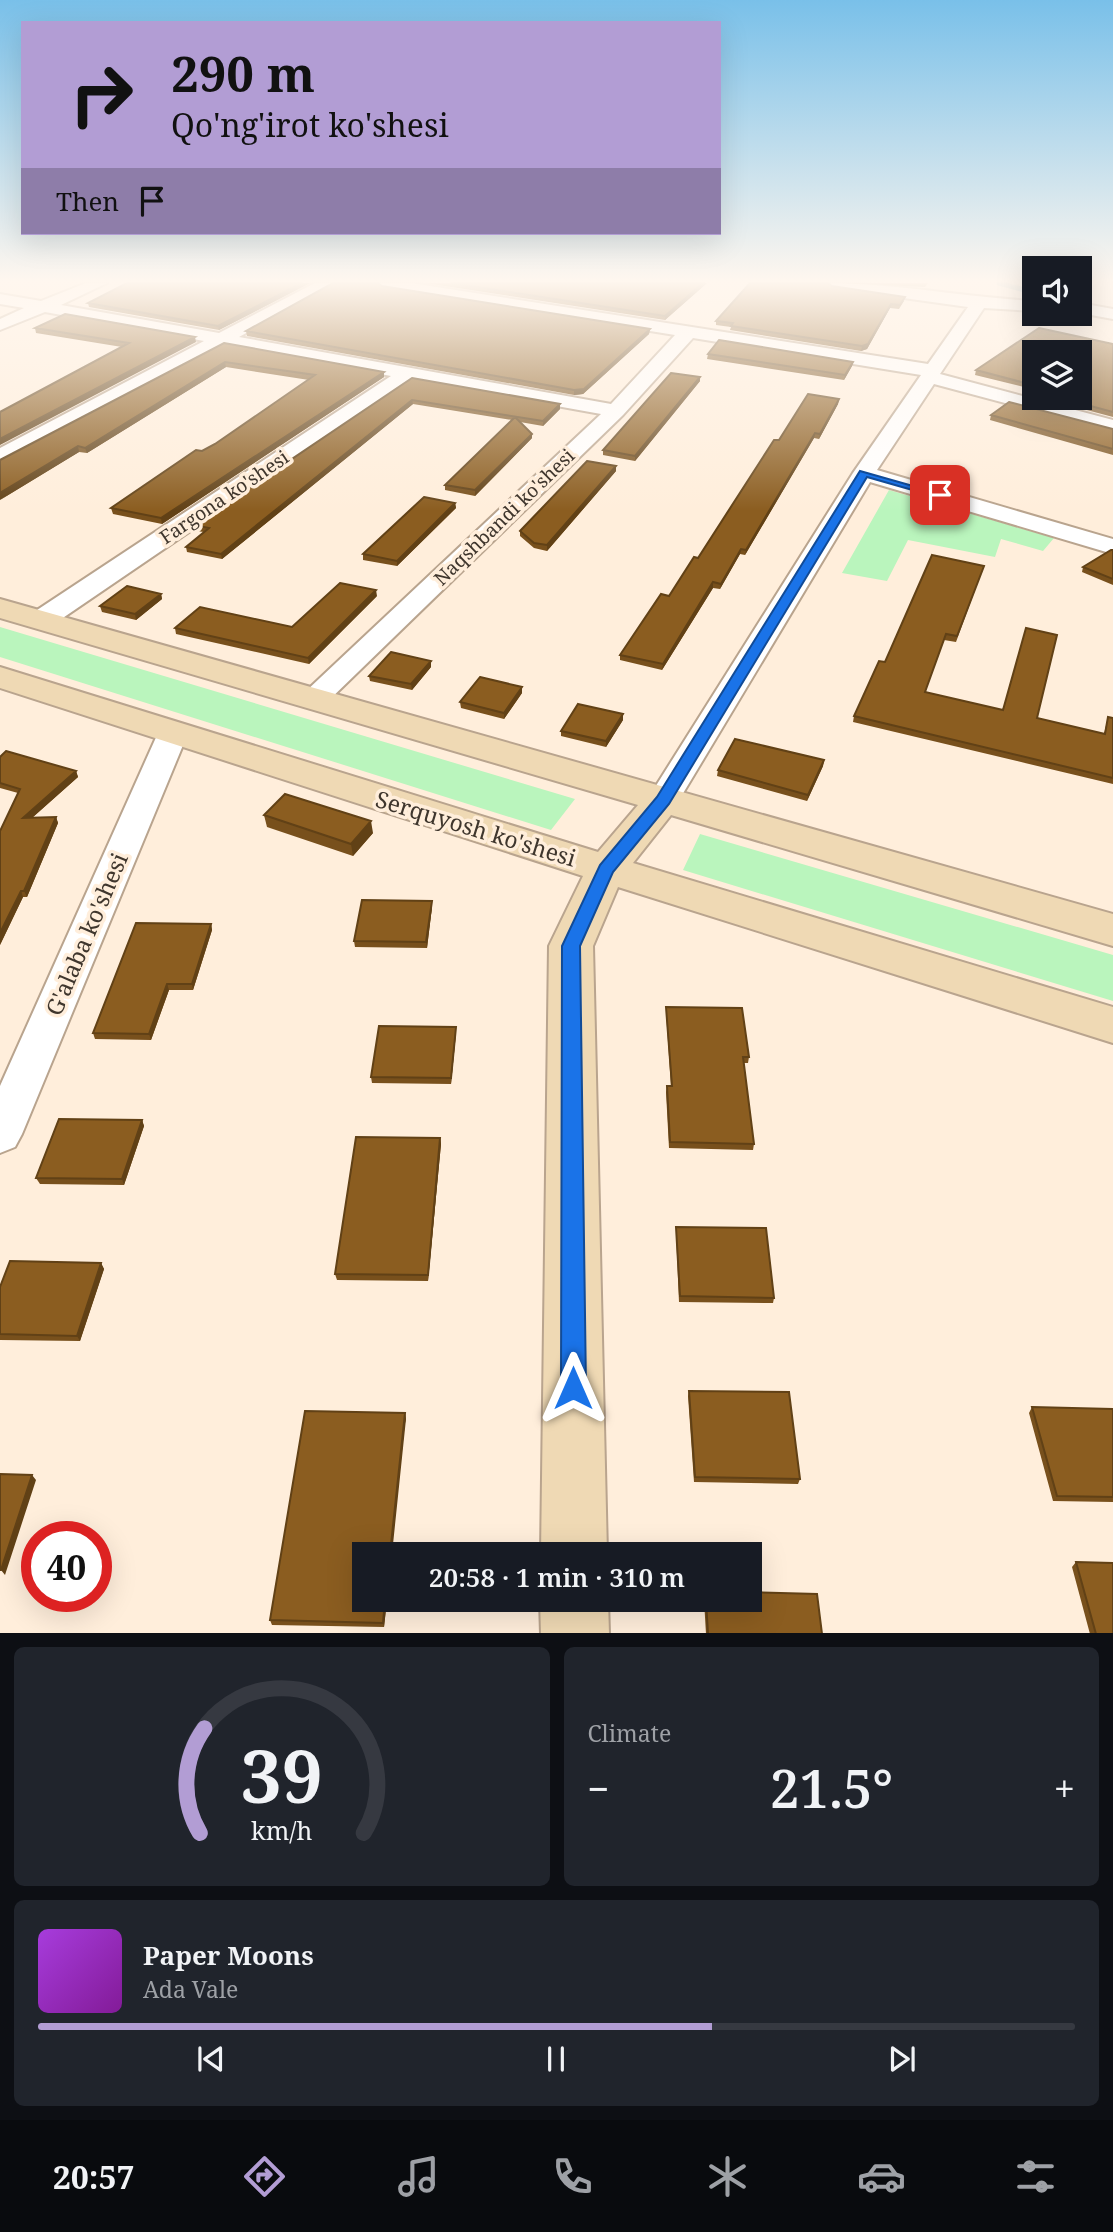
<!DOCTYPE html>
<html lang="en">
<head>
<meta charset="utf-8">
<style>
	body { margin:0; font-family:"Noto Serif",serif; background:#20242c; color:#f1f3f6; height:100vh; display:flex; flex-direction:column; font-size:26px; white-space:nowrap }
	* { box-sizing:border-box; margin:0 }
	p { font-size:23px; color:#9ea1a6 }
	.icon { flex:none; width:38px; height:38px; fill:none; stroke:currentColor; stroke-width:2; stroke-linecap:round; stroke-linejoin:round }
	.map { position:relative; height:1633px; overflow:hidden }
	.drawer { display:flex; flex-direction:column; gap:14px; padding:14px; background:#0d0f14; flex:1 }
	.drawer>* { flex:none }
	.banner { position:absolute; left:21px; top:21px; width:700px; height:214px; border-radius:0px; box-shadow:0 7px 28px #0002; background:#b29dd4; color:#111; overflow:hidden }
	.fabs { position:absolute; left:1022px; top:256px; display:grid; gap:14px }
	.fabs a { display:grid; place-items:center; width:70px; height:70px; border-radius:0px; background:#171b24; box-shadow:0 7px 28px #0002; font-size:35px }
	.speed { position:absolute; left:21px; top:1521px; display:flex; gap:14px; font-size:35px; font-weight:700; text-align:center }
	.speed>* { display:grid; place-content:center; width:91px; height:91px; border-radius:50%; background:#171b24; box-shadow:0 7px 28px #0002; line-height:1 }
	.speed .limit { border:10px solid #d22; background:#fff; color:#111 }
	.pin { position:absolute; display:grid; place-items:center; width:60px; height:60px; color:#fff; margin:-30px; border-radius:14px; box-shadow:0 4px 10px #0006 }
	.me { position:absolute; width:77px; margin:-38px; rotate:0deg; stroke-linejoin:round; filter:drop-shadow(0 0 5px #0008) }
	.turn { display:flex; align-items:center; gap:24px; height:147px; padding:0 35px; font-size:32px }
	.turn .icon { width:91px; height:91px; stroke-width:2.5 }
	.turn b { display:block; font-size:49px; line-height:60px }
	.then { display:flex; align-items:center; height:66px; padding:0 35px; background:#0003; gap:14px; font-size:26px }
	.big { font-size:52px; font-weight:600; line-height:1.1 }
	.drawer .widget { flex:1; display:flex; flex-direction:column; justify-content:center; gap:10px; min-width:0; padding:0 24px; border-radius:10px; background:#20242c }
	.drawer .dial { align-items:center; gap:0 }
	.dial svg { height:182px; overflow:visible; fill:none; stroke:#363941; stroke-width:7; stroke-linecap:round; text-anchor:middle }
	.dial text { fill:#f1f3f6; stroke:none }
	.song { display:flex; align-items:center; gap:21px }
	.cover { width:84px; height:84px; border-radius:10px; background:linear-gradient(135deg,hsl(280 70% 55%),hsl(290 70% 35%)) }
	.played { height:7px; border-radius:4px; background:linear-gradient(90deg,#b29dd4 65%,#363941 65%) }
	.keys { display:flex; justify-content:space-around; direction:ltr }
	.heat { display:flex; justify-content:space-between; align-items:center; font-size:38px; direction:ltr }
	.drawer .tiles { flex:1; display:grid; gap:14px; grid-template-columns:1fr 1fr }
	.widget:last-child { grid-column:span 2 }
	.trip { position:absolute; left:352px; top:1542px; width:410px; height:70px; border-radius:0px; background:#171b24; box-shadow:0 7px 28px #0002; font-weight:600; line-height:70px; text-align:center }
	.tabs { display:flex; height:112px; justify-content:space-around; align-items:center; background:#090b0e; color:#9ea1a6 }
	.tabs .icon { width:49px; height:49px }
	.tabs .selected { color:#b29dd4 }
	.tabs b { font-size:32px; color:#f1f3f6 }
	.map>svg:first-child { display:block }
	.green { fill:#baf5bd }
	.lines { fill:none; stroke-linecap:round; stroke-linejoin:round }
	.stream { stroke:#63a2b1; stroke-width:5 }
	.street-casing { stroke:#b9a48e; stroke-width:4 }
	.secondary-casing { stroke:#b9a48e; stroke-width:4 }
	.street { fill:#fff; fill-rule:evenodd }
	.secondary { fill:#efd9b4; fill-rule:evenodd }
	.wall { fill:#78501c }
	.shaded-wall { fill:#614116 }
	.building { fill:#8b5d20; stroke:#614116; stroke-width:2 }
	.route { fill:#1a73e8; stroke:#114b97; stroke-width:2 }
	.labels { text-anchor:middle; dominant-baseline:central; stroke-width:7; stroke-linejoin:round; paint-order:stroke }
	.far-street-label { font-size:19px; fill:#3f362d; stroke:#ffeedb }
	.street-label { font-size:23px; fill:#3f362d; stroke:#ffeedb }
</style>
</head>
<body>
<div class="map">
<svg width="1113" height="1634" viewBox="0 0 1113 1634">
	<rect width="100%" height="100%" fill="#ffeedb"/>
	<path class="green" d="M889,490l165,48 -11,13 -42,-12 -6,18 -87,-17 -21,41 -45,-8z
		M0,627l575,172 -24,31 -551,-173z
		M700,834l413,121v46l-430,-131z"/>
	<g class="lines">
		<path class="stream" d="M999,283l29,8"/>
		<g class="street-casing">
			<path id="street" d="M86,283h21l-46,22 158,28 96,-50h20l-96,54 372,67 64,-69 -292,-47 -8,-5h36l517,81 40,-57 -136,-19 -8,-5c70,0 140,14 210,18v10l-50,-3 -44,66 173,46v12l-179,-48 -57,86 236,69v15l-243,-72 -191,318 -4,7 -12,4 -12,-4 -4,-7 206,-327 68,-98 -228,-37 -70,77 -299,290 -10,3 -10,-3 -5,-6 5,-6 297,-279 -189,-34 -361,246h-20l-3,-6 3,-6 360,-238 -167,-31 -224,119v-16l204,-107 -159,-29 -45,18v-11l24,-11 -24,-4v-10l41,7z
				M1080,303l33,6v10l-33,-6z
				M173,724l11,2 4,7 -166,401 -7,13 -15,6v-67l158,-353 4,-7z"/>
		</g>
		<g class="secondary-casing">
			<path id="secondary" d="M0,599l1113,315v32l-442,-131 -38,48 480,144v36l-495,-156 -25,59 14,608h-66l8,-608 34,-70 -583,-188v-21l598,185 40,-47 -638,-187z
				M540,1600h68l1,34h-68z"/>
		</g>
		<use href="#street" class="street"/>
		<use href="#secondary" class="secondary"/>
	</g>
	<path class="wall" d="M310,283l-91,47 -130,-23 -1,-4z
		M425,283h282l-42,37z
		M844,283h84l-3,4z
		M382,286l268,43 -1,5 -66,60 -9,1 -327,-59 -1,-5z
		M832,286l72,15 -5,8 -9,-1 -23,41 -6,2 -131,-21 1,-3 -15,-2v-4z
		M35,328l161,14 -74,5 -86,-14z
		M1039,328l74,16v73l-75,-20h42v-45h-46v44l-9,-2 2,-5 -3,-2 -49,-12 1,-5z
		M224,343l160,34 -222,147 -49,-10 -2,-6 104,-64 94,-64 -83,-13 -139,86 -8,-1 -79,48z
		M708,354l145,8 -1,4 -8,14 -137,-21z
		M700,377v4l-65,80 -32,-6v-5z
		M412,378l148,31 -17,17 -23,-4 12,12v4l-57,58 -30,-6v-5l67,-65 -99,-16 -191,155 -35,-7 -1,-5 18,-15 -8,-1 -2,-6z
		M839,399l-1,5 -19,35 -5,-1 -69,117 -5,-1 -20,35 -7,-1 -51,82 -42,-10v-5l49,-59 29,-38 81,-118z
		M991,415l122,14v26l-123,-35z
		M616,466v5l-69,80 -13,-3 -14,-12v-5z
		M455,503l1,5 -59,58 -34,-6v-6z
		M1113,550v35l-31,-13 1,-5z
		M982,571l-26,71 -12,-2 -19,52 179,42 4,-17 5,1v66l-260,-62 1,-6 31,-54z
		M161,594l1,5 -26,21 -34,-8 -2,-6z
		M377,596l-68,68 -133,-30 -1,-6 117,-1z
		M431,667l-19,23 -42,-9 -1,-5z
		M522,693l-18,26 -43,-11 -1,-6z
		M623,714v6l-17,27 -45,-11v-5z
		M0,757l76,14 2,6 -46,41 24,-1 2,6 -31,74h-4l-23,48 18,-152 -18,-5z
		M824,760l-1,6 -16,35 -90,-25 1,-6z
		M264,815l109,18 -20,23 -86,-29z
		M432,907l-5,41 -72,-1 -1,-6z
		M211,924l1,6 -19,60h-24l-18,50 -56,-1 -2,-6z
		M666,1007l83,50 -1,6h-4l10,81 -1,6 -84,-2 -3,-56 1,-6h4l-5,-73z
		M456,1033l-5,51 -79,-1 -1,-6z
		M142,1120l2,6 -20,59 -84,-1 -4,-6z
		M440,1138l1,6 -13,137 -91,-1 -2,-6z
		M676,1227l98,71 -1,5 -94,-1 -3,-69z
		M101,1263l3,6 -24,72 -80,-1v-53z
		M689,1391l111,88 -2,5 -104,-2 -6,-86z
		M1032,1407l81,2v93l-60,-1 -24,-88z
		M405,1413l1,6 -42,181h23l-3,27 -112,-2 -2,-5z
		M1076,1562l37,72h-23l-18,-67z
		M704,1600h45l73,34h-116z"/>
	<path class="shaded-wall" d="M302,283h8l-91,47 -1,-4z
		M703,283h4l-42,37v-4z
		M891,304l-1,4 -23,41 -6,2 1,-5z
		M650,329l-1,5 -66,60 -9,1v-5z
		M195,337l1,5 -196,103v-6z
		M225,362l1,5 -139,86 -2,-5z
		M853,362l-1,4 -8,14 1,-5z
		M384,372v5l-222,147 -1,-6z
		M700,377v4l-65,80v-5z
		M839,399l-1,5 -19,35 1,-5z
		M412,400l1,4 -191,155 -1,-5z
		M560,404v5l-17,17v-5z
		M815,433l-1,5 -69,117 1,-5z
		M532,434v4l-57,58v-6z
		M78,446l1,6 -79,48v-7z
		M616,466v5l-69,80v-6z
		M455,503l1,5 -59,58v-5z
		M741,549l-1,5 -20,35 1,-5z
		M713,582v6l-51,82 1,-6z
		M376,590l1,6 -68,68 -1,-6z
		M161,594l1,5 -26,21 -1,-6z
		M431,661v6l-19,23 -1,-6z
		M522,687v6l-18,26v-6z
		M623,714v6l-17,27v-6z
		M824,760l-1,6 -16,35 1,-6z
		M76,771l2,6 -53,47 -2,-6z
		M56,817l2,6 -31,74 -3,-6z
		M371,821l2,12 -20,23 -2,-12z
		M21,891l2,6 -23,48v-12z
		M432,901v6l-5,41 -1,-6z
		M211,924l1,6 -19,60 -1,-6z
		M167,984l2,6 -18,50 -2,-6z
		M456,1027v6l-5,51v-6z
		M142,1120l2,6 -20,59 -2,-6z
		M440,1138l1,6 -13,137v-6z
		M101,1263l3,6 -24,72 -3,-5z
		M405,1413l1,6 -14,135h-2z
		M32,1475l4,5 -31,95 -4,-5z
		M385,1600h2l-3,27 -1,-4z"/>
	<path class="building" d="M127,283h175l-84,43 -130,-23z
		M333,283h45l4,3 268,43 -66,60 -10,1 -328,-59z
		M451,283h252l-38,33z
		M750,283h78l4,3 73,11 -5,8 -9,-1 -23,40 -6,2 -131,-20 2,-3 -17,-2z
		M65,314l130,23 -195,102v-27l129,-69 -94,-15z
		M1039,328l74,16v68l-56,-15h23v-45h-46v39l-8,-2 5,-3 -6,-3 -49,-13z
		M719,340l134,22 -8,13 -137,-21z
		M224,343l160,29 -223,146 -50,-10 85,-58 6,1 13,-7 100,-69 -90,-13 -140,86 -7,-2 -78,47v-33z
		M671,373l29,4 -65,79 -32,-6z
		M412,378l148,26 -17,17 -131,-21 -191,154 -35,-7 23,-19 -15,-3z
		M808,394l31,5 -19,35 -5,-1 -69,117 -5,-1 -20,35 -8,-2 -50,82 -43,-9 41,-61 8,2 25,-39 4,1 76,-118h5z
		M1009,402l104,27v20l-122,-34z
		M515,417l17,17 -57,56 -30,-5z
		M587,461l29,5 -69,79 -13,-2 -14,-12z
		M424,497l31,6 -58,58 -34,-7z
		M1111,550h2v29l-30,-12z
		M932,555l52,11 -27,70 -11,-2 -21,58 78,18 23,-82 31,7 -20,83 68,16 3,-17 5,1v60l-259,-62 25,-55 6,1z
		M340,583l36,7 -68,68 -133,-30 25,-21 92,20z
		M127,586l34,8 -26,20 -35,-8z
		M391,652l40,9 -20,23 -42,-8z
		M480,677l42,10 -18,26 -44,-11z
		M578,704l45,10 -17,27 -45,-10z
		M735,739l89,21 -16,35 -90,-25z
		M6,751l70,20 -53,47 33,-1 -32,74h-3l-21,42v-102l20,-42 -20,-6v-26z
		M285,794l86,27 -20,23 -87,-29z
		M362,900l70,1 -6,41 -72,-1z
		M136,923l75,1 -19,60h-25l-18,50 -56,-1z
		M666,1007l76,1 7,49h-6l11,87 -84,-2 -3,-56h5z
		M379,1026l77,1 -5,51 -80,-1z
		M59,1119l83,1 -20,59 -86,-1z
		M356,1137l84,1 -12,137 -93,-1z
		M676,1227l90,1 8,70 -94,-2z
		M10,1261l91,2 -24,73 -77,-2v-47z
		M689,1391l100,1 11,87 -105,-2z
		M1032,1407l81,2v88l-56,-1z
		M305,1411l100,2 -15,141h-26v46h21l-2,23 -113,-3z
		M0,1474l32,1 -31,95h-1z
		M1076,1562l37,1v71h-17z
		M749,1592l68,2 5,40h-114l-2,-34h43z"/>
	<linearGradient id="sky" x2="0" y2="1"><stop stop-color="#79c0e9"/><stop offset="0.55" stop-color="#fff7ef"/><stop offset="1" stop-color="#fff7ef" stop-opacity="0"/></linearGradient>
	<rect width="1113" height="511" fill="url(#sky)"/>
	<path class="route" d="M860,471l85,24 -5,3 -73,-21 -198,327 -56,68 -33,74 6,442 -4,9 -9,3 -8,-3 -4,-9 1,-442 38,-81 57,-68z"/>
	<g class="labels">
		<g class="far-street-label">
			<text transform="translate(224 497) rotate(-34)">Fargona ko'shesi</text>
			<text transform="translate(504 517) rotate(-44)">Naqshbandi ko'shesi</text>
		</g>
		<g class="street-label">
			<text transform="translate(476 828) rotate(17)">Serquyosh ko'shesi</text>
			<text transform="translate(86 934) rotate(-67)">G'alaba ko'shesi</text>
		</g>
	</g>
</svg>
<div class="fabs">
<a><svg class="icon" aria-label="sound" viewBox="0 0 24 24"><path d="M4 9h4l5-4v14l-5-4H4zM17 9q2 3 0 6"/></svg></a>
<a><svg class="icon" aria-label="layers" viewBox="0 0 24 24"><path d="M12 4l9 5-9 5-9-5zM3 14l9 5 9-5"/></svg></a>
</div>
<div class="speed"><div class="limit">40</div></div>
<div class="pin" style="left:940px;top:495px;background:#d93025"><svg class="icon" aria-label="arrive" viewBox="0 0 24 24"><path d="M6 21V4h12l-3 4 3 4H6"/></svg></div>
<svg class="me" style="left:573px;top:1388px" viewBox="-20 -20 40 40"><path d="M0-17L14 15 0 8-14 15z" fill="#1a73e8" stroke="#fff" stroke-width="4"/></svg>
<div class="trip">20:58 · 1 min · 310 m</div>
<div class="banner">
<div class="turn"><svg class="icon" aria-label="right" viewBox="0 0 24 24"><path d="M7 20v-9h11M14 6l5 5-5 5"/></svg><div><b>290 m</b>Qo'ng'irot ko'shesi</div></div>
<div class="then">Then<svg class="icon" aria-label="arrive" viewBox="0 0 24 24"><path d="M6 21V4h12l-3 4 3 4H6"/></svg></div>
</div>
</div>
<section class="drawer">
<div class="tiles">
<div class="widget dial"><svg viewBox="0 0 100 80">
<path d="M14 69A42 42 0 1 1 86 69"/>
<path d="M14 69A42 42 0 0 1 16 23" stroke="#b29dd4"/>
<text x="50" y="56" font-size="32" font-weight="700">39</text>
<text x="50" y="72" font-size="11">km/h</text>
</svg></div>
<div class="widget"><p>Climate</p>
<div class="heat"><a>−</a><b class="big">21.5°</b><a>+</a></div>
</div>
<div class="widget">
<div class="song"><i class="cover"></i><div><b>Paper Moons</b><p>Ada Vale</p></div></div>
<div class="played"></div>
<div class="keys"><svg class="icon" aria-label="previous" viewBox="0 0 24 24"><path d="M18 5L8 12l10 7zM5 5v14"/></svg><svg class="icon" aria-label="pause" viewBox="0 0 24 24"><path d="M8 5v14M16 5v14"/></svg><svg class="icon" aria-label="next" viewBox="0 0 24 24"><path d="M6 5l10 7-10 7zM19 5v14"/></svg></div>
</div>
</div>
</section>
<nav class="tabs">
<b>20:57</b>
<svg class="icon selected" aria-label="directions" viewBox="0 0 24 24"><path d="M12 3l9 9-9 9-9-9zM9 14v-3h6M13 9l2 2-2 2"/></svg>
<svg class="icon" aria-label="music" viewBox="0 0 24 24"><path d="M9 18V5l10-2v13"/><circle cx="6" cy="18" r="3"/><circle cx="16" cy="16" r="3"/></svg>
<svg class="icon" aria-label="phone" viewBox="0 0 24 24"><path d="M5 4h4l2 5-3 2q2 4 5 5l2-3 5 2v4C11 20 4 13 5 4z"/></svg>
<svg class="icon" aria-label="climate" viewBox="0 0 24 24"><path d="M12 3v18M4 7l16 10M4 17L20 7"/></svg>
<svg class="icon" aria-label="car" viewBox="0 0 24 24"><path d="M5 17H2v-5l4-1 3-4h7l3 4 3 1v5h-3M9 17h6M6 11h13"/><circle cx="7" cy="17" r="2"/><circle cx="17" cy="17" r="2"/></svg>
<svg class="icon" aria-label="filters" viewBox="0 0 24 24"><path d="M4 7h16M4 17h16"/><circle cx="9" cy="7" r="2"/><circle cx="15" cy="17" r="2"/></svg>
</nav>
</body>
</html>
